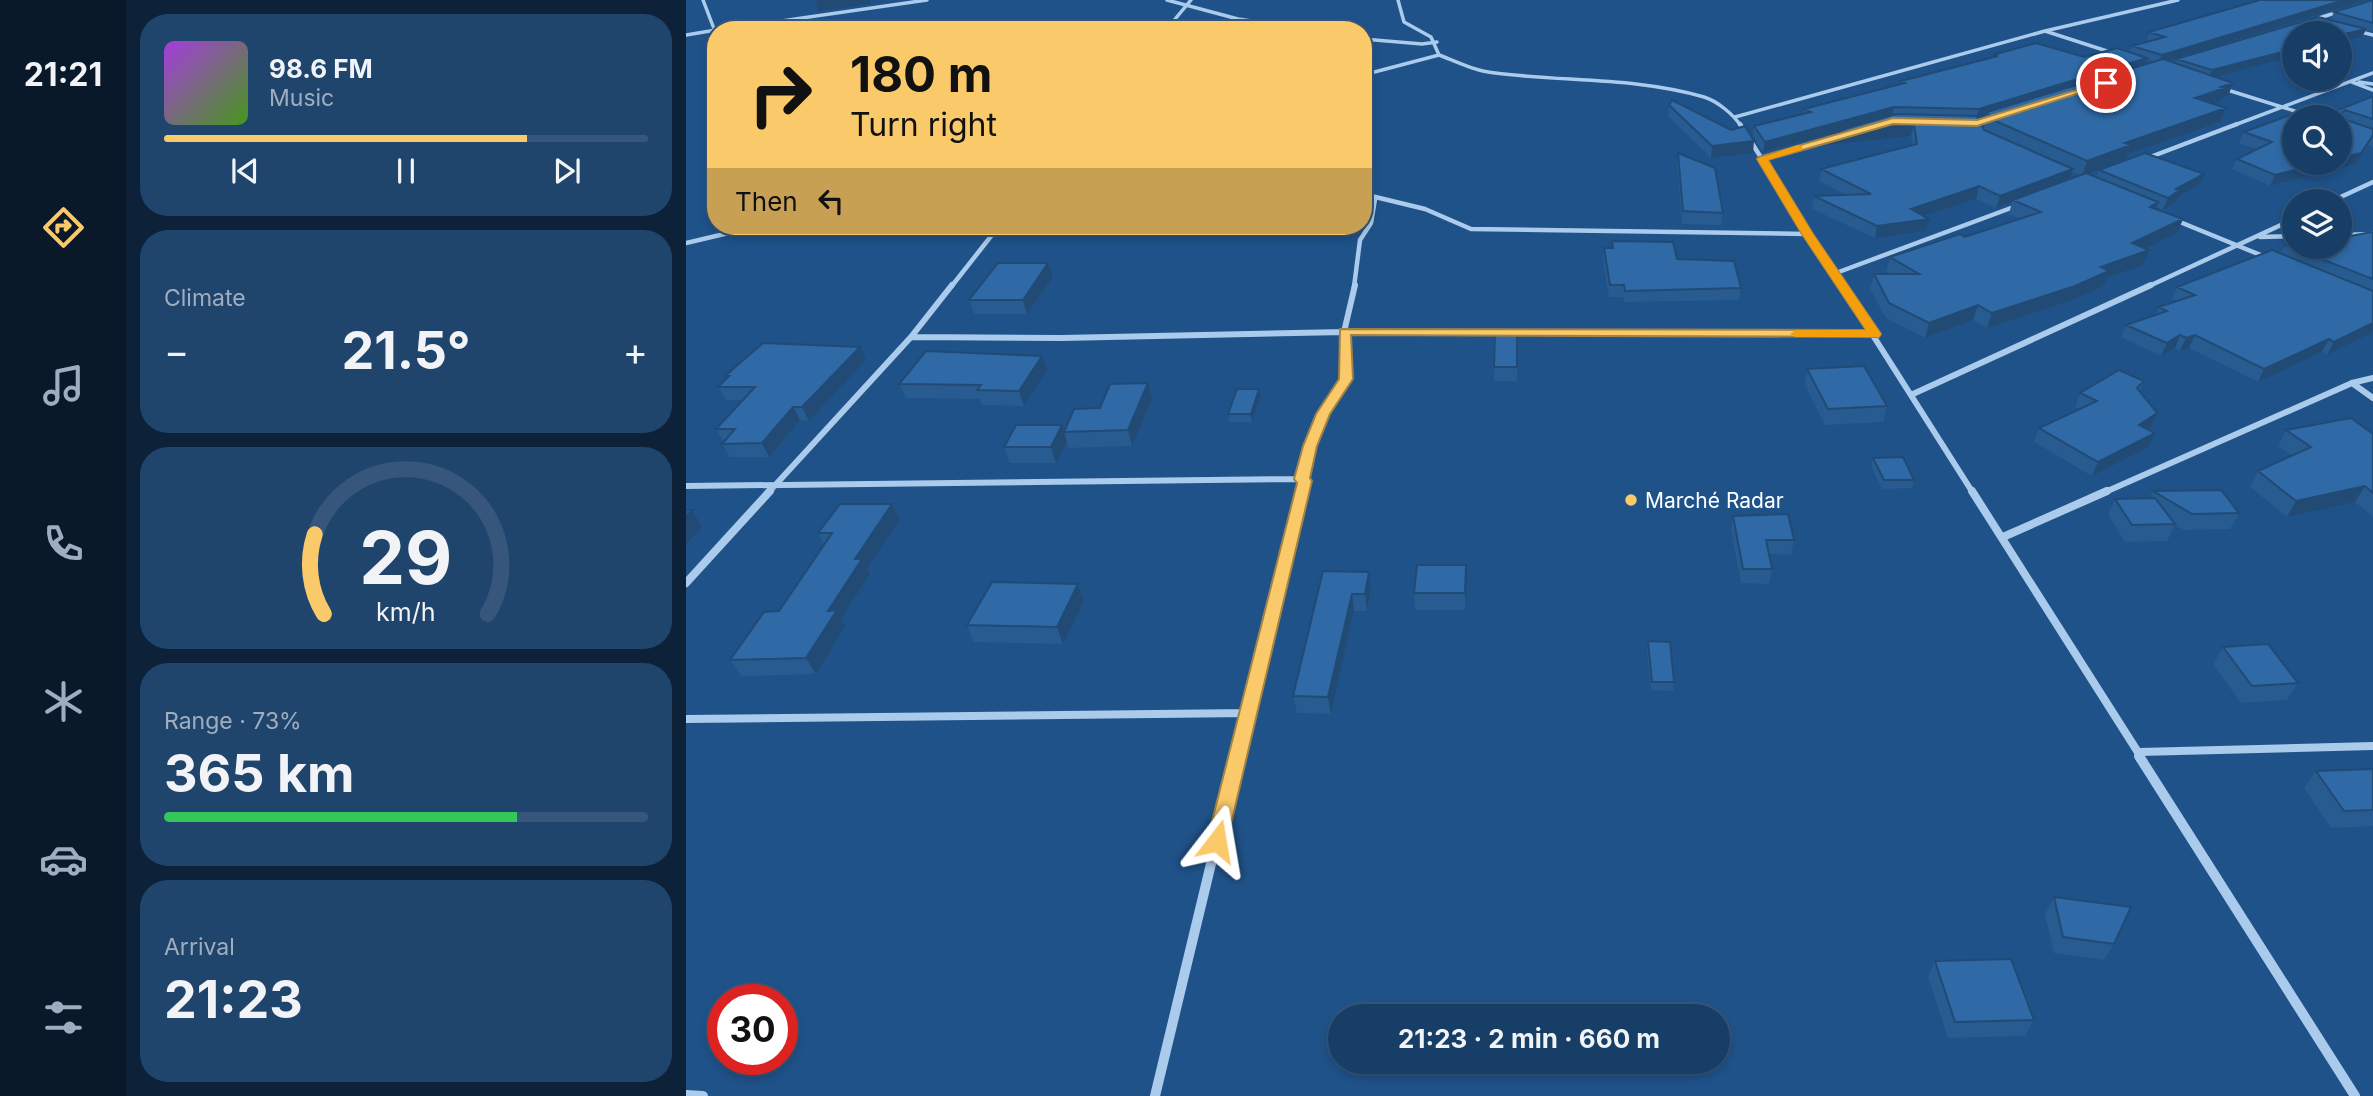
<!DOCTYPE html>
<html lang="en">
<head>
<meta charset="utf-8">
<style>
	body { margin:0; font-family:Inter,sans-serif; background:#20456d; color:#f1f3f6; height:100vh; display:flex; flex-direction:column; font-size:26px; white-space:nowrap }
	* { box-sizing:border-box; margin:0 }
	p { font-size:23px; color:#9eaec0 }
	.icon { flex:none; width:38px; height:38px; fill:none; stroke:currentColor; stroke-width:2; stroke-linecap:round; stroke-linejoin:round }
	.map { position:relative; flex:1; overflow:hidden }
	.sheet { display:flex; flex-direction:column; gap:14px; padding:14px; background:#0d2239; width:560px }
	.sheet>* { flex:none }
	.banner { position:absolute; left:21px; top:21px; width:665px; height:214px; border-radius:28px; box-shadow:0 4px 10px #0003,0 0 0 2px #36577b; background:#f9c96a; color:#111; overflow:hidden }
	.fabs { position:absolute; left:1596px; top:21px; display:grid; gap:14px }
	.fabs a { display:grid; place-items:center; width:70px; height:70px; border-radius:50%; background:#173e67; box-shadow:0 4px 10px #0003,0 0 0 2px #36577b; font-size:35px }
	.speed { position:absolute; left:21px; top:984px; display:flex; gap:14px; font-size:35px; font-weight:700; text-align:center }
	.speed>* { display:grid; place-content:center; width:91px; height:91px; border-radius:50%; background:#173e67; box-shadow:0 4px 10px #0003,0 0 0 2px #36577b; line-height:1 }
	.speed .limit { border:10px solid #d22; background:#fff; color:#111 }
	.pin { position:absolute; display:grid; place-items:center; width:60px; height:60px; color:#fff; margin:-30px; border:4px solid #fff; border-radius:50%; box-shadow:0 2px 7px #0007 }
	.me { position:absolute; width:77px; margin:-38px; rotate:14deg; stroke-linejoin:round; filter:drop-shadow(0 0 5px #0008) }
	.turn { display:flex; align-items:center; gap:24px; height:147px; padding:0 28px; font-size:32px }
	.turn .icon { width:91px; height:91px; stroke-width:2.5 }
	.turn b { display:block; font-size:49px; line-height:60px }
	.then { display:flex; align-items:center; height:66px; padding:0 28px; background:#0003; gap:14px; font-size:26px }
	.big { font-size:52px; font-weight:700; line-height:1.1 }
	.sheet .card { flex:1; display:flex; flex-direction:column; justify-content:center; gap:10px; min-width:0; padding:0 24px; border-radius:28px; background:#20456d }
	.sheet .dial { align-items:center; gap:0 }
	.dial svg { height:182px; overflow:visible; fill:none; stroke:#36577b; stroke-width:7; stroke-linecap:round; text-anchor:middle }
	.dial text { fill:#f1f3f6; stroke:none }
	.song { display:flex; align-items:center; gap:21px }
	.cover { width:84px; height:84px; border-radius:10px; background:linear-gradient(135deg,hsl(280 70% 55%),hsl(100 70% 35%)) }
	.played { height:7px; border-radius:4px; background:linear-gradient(90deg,#f9c96a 75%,#36577b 75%) }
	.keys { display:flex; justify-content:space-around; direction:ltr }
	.heat { display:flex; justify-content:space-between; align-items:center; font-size:38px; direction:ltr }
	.charge { height:10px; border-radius:5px; background:linear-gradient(90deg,#34c759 73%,#36577b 0) }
	.trip { position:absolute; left:642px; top:1004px; width:402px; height:70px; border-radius:35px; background:#173e67; box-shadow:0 4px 10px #0003,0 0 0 2px #36577b; font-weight:700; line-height:70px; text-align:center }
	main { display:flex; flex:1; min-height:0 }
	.tab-bar { display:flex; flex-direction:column; width:126px; justify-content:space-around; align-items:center; background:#091929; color:#9eaec0 }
	.tab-bar .icon { width:49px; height:49px }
	.tab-bar .current { color:#f9c96a }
	.tab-bar b { font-size:32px; color:#f1f3f6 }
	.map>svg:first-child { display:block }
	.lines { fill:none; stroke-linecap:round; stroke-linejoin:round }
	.street-far4 { stroke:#aacbeb; stroke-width:3.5 }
	.street-far3 { stroke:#aacbeb; stroke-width:4.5 }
	.street-far2 { stroke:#aacbeb; stroke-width:6 }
	.street-far1 { stroke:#aacbeb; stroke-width:8 }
	.street { stroke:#aacbeb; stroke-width:10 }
	.wall { fill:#285b90; fill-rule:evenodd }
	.shaded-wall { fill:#214a75 }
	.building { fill:#2f6aa7; stroke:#214a75; stroke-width:2 }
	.route { fill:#f9c96a; stroke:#a28345; stroke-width:2 }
	.slow { fill:#f59e0b }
	.poi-dot { fill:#f9c96a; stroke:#1f5289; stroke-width:2.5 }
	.labels { text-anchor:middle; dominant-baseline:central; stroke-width:7; stroke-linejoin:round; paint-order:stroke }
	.poi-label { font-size:21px; fill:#fff; stroke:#1f5289; text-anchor:start }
</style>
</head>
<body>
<main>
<nav class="tab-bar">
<b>21:21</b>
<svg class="icon current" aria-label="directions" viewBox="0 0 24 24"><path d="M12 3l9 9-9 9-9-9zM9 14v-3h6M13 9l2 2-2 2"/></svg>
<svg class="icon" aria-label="music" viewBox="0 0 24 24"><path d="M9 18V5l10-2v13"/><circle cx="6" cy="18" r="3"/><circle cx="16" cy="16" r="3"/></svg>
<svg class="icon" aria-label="phone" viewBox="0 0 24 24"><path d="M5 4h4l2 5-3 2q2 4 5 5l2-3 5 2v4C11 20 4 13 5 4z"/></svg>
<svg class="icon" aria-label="climate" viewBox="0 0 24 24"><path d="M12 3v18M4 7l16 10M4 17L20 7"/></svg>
<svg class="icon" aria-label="car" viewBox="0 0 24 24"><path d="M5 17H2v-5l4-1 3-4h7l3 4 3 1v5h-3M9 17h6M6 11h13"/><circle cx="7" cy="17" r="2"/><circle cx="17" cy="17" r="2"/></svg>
<svg class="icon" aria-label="filters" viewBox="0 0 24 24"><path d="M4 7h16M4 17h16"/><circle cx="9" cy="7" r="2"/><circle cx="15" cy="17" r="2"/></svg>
</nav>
<section class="sheet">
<div class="card">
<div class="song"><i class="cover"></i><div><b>98.6 FM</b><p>Music</p></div></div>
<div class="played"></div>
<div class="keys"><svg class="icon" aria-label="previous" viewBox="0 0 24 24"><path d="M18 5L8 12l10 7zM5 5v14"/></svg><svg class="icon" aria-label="pause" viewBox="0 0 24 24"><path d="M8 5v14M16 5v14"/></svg><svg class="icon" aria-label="next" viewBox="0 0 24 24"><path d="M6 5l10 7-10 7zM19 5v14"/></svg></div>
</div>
<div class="card"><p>Climate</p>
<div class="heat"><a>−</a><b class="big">21.5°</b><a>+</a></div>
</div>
<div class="card dial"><svg viewBox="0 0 100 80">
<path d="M14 69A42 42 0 1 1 86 69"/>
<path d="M14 69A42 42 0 0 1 10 34" stroke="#f9c96a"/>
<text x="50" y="56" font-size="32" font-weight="700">29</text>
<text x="50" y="72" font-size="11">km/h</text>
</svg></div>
<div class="card"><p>Range · 73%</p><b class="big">365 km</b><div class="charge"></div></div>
<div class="card"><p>Arrival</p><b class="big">21:23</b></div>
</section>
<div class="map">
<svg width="1687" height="1096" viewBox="0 0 1687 1096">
	<rect width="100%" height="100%" fill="#1f5289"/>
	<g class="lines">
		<path class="street-far4" d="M17,0l13,34
			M481,0l71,19 73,11
			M1627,20l28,-9
			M33,30l208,-30
			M480,30l25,-30
			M1359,31l68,22
			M1671,31l16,4
			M0,35l30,-5
			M677,39l59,5 15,-2
			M753,55c18,7 36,16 56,18 69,9 141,4 209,24 13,4 29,17 37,29
			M677,75l76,-20 -8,-18 -27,-15 -6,-22
			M1666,82l21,8
			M1673,82l14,2
			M1535,88l93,29
			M1049,117l310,-86 133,-31
			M1546,126l141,-53"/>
		<path class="street-far3" d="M1054,124l102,163
			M1076,159l74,-21
			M1459,159l92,-35
			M677,194l62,15 46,20 337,5
			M1646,201l41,-19
			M1489,220l93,38
			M1654,235l33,-1
			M1574,237l34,-1
			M0,243l72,-17
			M1150,273l183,-68
			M265,287l48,-61
			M668,287l6,-47 11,-17 4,-24
			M1461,287l147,-68"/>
		<path class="street-far2" d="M1155,285l132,208
			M225,337l151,1 282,-6 531,2
			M1666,383l21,15
			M1227,394l238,-109
			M616,479l8,-33 13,-32 23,-35 -2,-47 11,-47
			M0,486l616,-7 2,2 -3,12
			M82,493l143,-156 41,-52
			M1417,493l249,-110 21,-5"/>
		<path class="street-far1" d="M1286,491l169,266
			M1317,537l104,-46
			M0,583l84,-92
			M0,719l562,-6
			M1453,752l234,-6
			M551,757l65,-266"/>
		<path class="street" d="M1453,756l216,340
			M0,1095l17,1
			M469,1096l82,-340"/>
	</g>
	<path class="wall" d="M1574,0h105l-198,60 8,3 1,-4 142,-42 26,6 -13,-4 3,-7 39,-12v32l-7,-2 -4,7 -22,5v-9h-46v23l-79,21 18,6 -5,13 -6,2 -2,4 -6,2 12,4 -6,14 -92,32 -2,5 -38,15 8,3 3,-7 46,-17 59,21 -5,11 -21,12 -2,5 -13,8 -7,-3 -1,2 28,10 -6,14 -32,15 4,2 -6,15 -36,13 -3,8 -34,15 -83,27 -14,-8 -48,18 -39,-20 -16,-29 4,-15h18l-6,-3 4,-14 70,-23 5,3 56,-18 -12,-5 3,-12 -16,6 -20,-9 -52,17 5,3 -3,12 -51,7 -63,-29 2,-13 32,-1 -27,-14 2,-12 92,-24 -2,-9 -83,9 2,-11 -67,18 -10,-16 1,-10 50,-13v-4l96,-24 1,-4 91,-23 1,-3 43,-12 48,14 33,-9 13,5 2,-7 18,-5 -3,-1 2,-8zM1461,59l8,3 -10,2zM1300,116l-2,10 2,5 -2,-1 -6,-12zM1386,172l8,3 -11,4z
		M1687,97v51l-5,-3 -12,19 -86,22 -38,-17 5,-10 20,-10 -18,-6 5,-11 79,-16z
		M983,105l84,48 -42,5 -43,-42z
		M992,153l45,60 -2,12 -39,-1 -5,-60z
		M1687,233v99l-46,23 -5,-3 -64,30 -69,-34 -9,3 -5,-3 -14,8 -40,-19 5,-12 30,-10 3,-8 17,-6 -4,-2 5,-12 104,-34 4,-8 59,-7z
		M926,241l65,18 64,29 -2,12 -115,2v-5h-15l-6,-38 1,-11h8z
		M367,277l-26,37h-53l-5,-14z
		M831,333v48h-23v-14z
		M356,356l5,14 -23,36 -42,-1 -2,-6 -74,-1 -7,-14z
		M180,360l-57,61 -9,-1 -31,37h-39l-8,-13 2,-2 -8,-13 27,-29h-17l-8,-13 8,-8 -1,-3z
		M1121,369l80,37 -4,16 -58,3 -20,-40z
		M1458,381l-4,10 17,22 -6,14 -3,2 7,4 -6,14 -57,29 -58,-34 5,-14 41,-19 -5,-2 5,-14z
		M573,389l2,8 -9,25h-23l-1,-8z
		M466,399l-20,47 -63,2 -2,-6 -11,21h-46l-6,-16 60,-16 36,-23z
		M1600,430l87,4v83l-18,-15 -68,15 -37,-30 8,-16 35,-15 -15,-10z
		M1187,458l41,22 -2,8 -30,1 -11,-23z
		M1467,491l86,22 -9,16 -46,1 -9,-5 -8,16 -42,1 -17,-27 7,-16 35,-1z
		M206,504l8,16 -33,49 3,5 -29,45 4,7 -29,48 -75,2 -11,-16 49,-49 45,-67 -6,-11z
		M1047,516l61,24 -3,15 -22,-1 3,15 -3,15 -28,-1 -10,-53z
		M637,571l46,1 2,17 -4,22h-13l-23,103 -34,-1 -4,-17z
		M781,582l-2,28h-50l-1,-17z
		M392,584l6,17 -21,43 -89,-2 -7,-17z
		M962,641l26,41 -1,9 -22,-1 -4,-40z
		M1537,647l75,36 -11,17 -46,3 -28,-39z
		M1687,769v57l-42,2 -27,-40 12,-17z
		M1368,897l60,47 -10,16 -50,-7 -9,-39z
		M1249,961l99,59 -9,16 -77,2 -20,-61z"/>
	<path class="shaded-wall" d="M133,0h51l1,4 -52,7 -4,-10z
		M1658,0h21l-206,63 3,-8z
		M1680,29l-4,8 -22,5v-7z
		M1608,49v7l-86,23 4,-9z
		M1461,58l-3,9 -157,45 -1,4 -10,3 3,-10z
		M1547,83l-5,13 -6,2 -2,4 -30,10 5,-14 26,-11z
		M1208,107l-2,10 22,7 -3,12 -83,9 2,-11 -67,18 2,-10z
		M1540,108l-6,14 -92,32 -2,5 -44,17 5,-15 38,-18z
		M1687,135l-5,10 -12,19 -86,22 5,-11 48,-12h17v-5z
		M1068,141l-1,12 -42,5 1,-12z
		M1387,169l-4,12 -56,19 -1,2 -16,6 4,-12z
		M1518,174l-5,11 -21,12 -2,5 -13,8 5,-12 8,-9z
		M1293,186l-3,13 -68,22 3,-12z
		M1472,202l-5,14 -3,-9z
		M1243,219l-3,12 -51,7 2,-12z
		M1497,219l-6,14 -50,24 5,-14z
		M1463,250l-6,15 -36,13 -3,8 -34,15 -83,27 5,-15 109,-46z
		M362,263l5,14 -26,37 -4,-14z
		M1292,305l-5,15 -48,18 4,-15z
		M1687,323v9l-46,23 7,-13z
		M1494,335l-5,13 -14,8 6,-13z
		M1509,335l-6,13 -9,3 6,-13z
		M1643,339l-7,13 -64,30 6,-13z
		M174,347l6,13 -57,61 -7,-14z
		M356,356l5,14 -23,36 -5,-15z
		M462,383l4,16 -20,47 -4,-16z
		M573,389l2,8 -9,25 -1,-8z
		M107,407l7,13 -31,37 -7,-14z
		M1471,413l-6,14 -18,11 6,-13z
		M376,425l5,17 -11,21 -5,-16z
		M1469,433l-6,14 -57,29 6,-14z
		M1679,486l-10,16 -68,15 9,-16z
		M206,504l8,16 -33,49 3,5 -29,45 4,7 -29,48 -10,-16 22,-47 27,-52z
		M6,510l10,17 -16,18v-29z
		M780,565l1,17 -2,28v-17z
		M683,572l2,17 -4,22 -2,-17z
		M392,584l6,17 -21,43 -6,-17z
		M666,594l2,17 -23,103 -3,-17z"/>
	<path class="building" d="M1574,0h84l-182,55 -30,-9 33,-9 -16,-5z
		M1687,0v23l-39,-11z
		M1632,17l48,12 -26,6v-2h-46v16l-82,21 -36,-11z
		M1350,43l48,14 33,-9 30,10 -168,51 -85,-2 -129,35 -11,-16 57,-14 -7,-3 101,-26 -4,-2 97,-25 -5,-1z
		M1477,59l70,24 -12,4 4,1 -30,10 31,10 -101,35 6,2 -44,16 -96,-42 -4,-7z
		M1685,97h2v22l-28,-9 -5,4 3,5 30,10v6l-12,18 -21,5v-41h-46v46h29l-48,12 -38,-16 35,-17 -28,-10 60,-22 19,6z
		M986,100l59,30 14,-4 9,15 -42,5 -43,-41z
		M1210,114l81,2 7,14 89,39 -73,27 -21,-10 -68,23 18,10 -52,7 -63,-30 57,-2 -50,-25 96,-25 -3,-20 -84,9z
		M992,153l37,15 8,45 -40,-2z
		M1459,153l59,21 -28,15 4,1 -12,8 -69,-28z
		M1400,173l72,29 -8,5 33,12 -51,24 17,7 -48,17 8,4 -34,15 -83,27 -14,-8 -49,18 -40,-20 -15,-29h45l-29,-17 70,-23 5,3 76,-25 -28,-12z
		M1685,232l2,1v46l-88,-34 9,-4v6h46v-9z
		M926,241l61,1 4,17 57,2 7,27 -116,3 -1,-6h-14l-6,-37h9z
		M1586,250l101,41v32l-39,19 -5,-3 -65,30 -69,-34 -9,3 -6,-3 -13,8 -41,-18 41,-14 -8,-4 36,-12 -18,-8z
		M312,263h50l-25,37h-54z
		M809,333h22v34h-23z
		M77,343l97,4 -58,60h-9l-31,36 -40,1 13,-15h-19l39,-42h-37l11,-11h-4z
		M240,351l116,5 -23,35 -42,-1 4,-5 -82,-1z
		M1178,366l23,40 -59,3 -21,-40z
		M1433,370l25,11 -7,7 20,25 -18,12 16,8 -57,29 -59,-34 58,-27 -17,-8z
		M462,383l-20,47 -64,2 10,-23 26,-1 10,-24z
		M551,389h22l-8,25h-23z
		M1665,418l22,16v59l-8,-7 -69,15 -38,-30 53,-24 -25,-17z
		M330,425h46l-11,22h-47z
		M1217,457l11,23h-30l-11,-22z
		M1535,490l18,23 -47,1 -39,-23z
		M1469,498l20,26 -43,1 -17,-26z
		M154,504h52l-37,55h7l-34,52 9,-1 -31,48 -76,2 34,-48 15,-1 53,-78h-14z
		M0,510h6l-6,6z
		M1102,514l6,26h-28l6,29h-29l-10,-53z
		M731,565h49l-1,28h-51z
		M637,571l46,1 -4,22h-13l-24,103 -35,-1z
		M306,582l86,2 -21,43 -90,-2z
		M962,641l22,1 4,40h-22z
		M1582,644l30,39 -46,3 -29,-39z
		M1687,769v41l-29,1 -28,-40z
		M1368,897l77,10 -17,37 -51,-7z
		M1325,959l23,61 -79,2 -20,-61z"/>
	<path class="route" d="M1417,82l7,1 -133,43 -84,-2 -125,36 45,74 68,100 -2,3 -528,-2 2,44 -23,35 -13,32 -7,32 2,3 -85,360 -3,6 -7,2 -7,-2 -3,-6 90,-358 -3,-4 9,-33 13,-32 23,-35 1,-50 526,1 -64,-96 -45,-75 2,-2 134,-39 84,2z"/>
	<path class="slow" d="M1112,145l4,1v4l-34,10 45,74 68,100 -2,3h-83l-6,-3 6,-4h70l-64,-96 -45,-75z"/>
	<circle class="poi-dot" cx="945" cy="500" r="7"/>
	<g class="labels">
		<g class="poi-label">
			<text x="959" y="500">Marché Radar</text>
		</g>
	</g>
</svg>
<div class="fabs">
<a><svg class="icon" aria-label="sound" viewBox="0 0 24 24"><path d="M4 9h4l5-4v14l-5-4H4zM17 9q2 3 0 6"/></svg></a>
<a><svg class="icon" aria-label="search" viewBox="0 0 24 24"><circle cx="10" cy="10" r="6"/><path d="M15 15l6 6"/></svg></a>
<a><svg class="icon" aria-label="layers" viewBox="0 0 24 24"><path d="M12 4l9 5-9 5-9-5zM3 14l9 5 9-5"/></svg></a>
</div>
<div class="speed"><div class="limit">30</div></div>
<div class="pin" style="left:1420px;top:83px;background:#d93025"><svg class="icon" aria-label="arrive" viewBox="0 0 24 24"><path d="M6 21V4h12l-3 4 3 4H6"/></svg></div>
<svg class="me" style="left:531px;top:841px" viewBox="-20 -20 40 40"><path d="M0-17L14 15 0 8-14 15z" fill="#f9c96a" stroke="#fff" stroke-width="4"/></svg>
<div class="trip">21:23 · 2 min · 660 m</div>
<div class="banner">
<div class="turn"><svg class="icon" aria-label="right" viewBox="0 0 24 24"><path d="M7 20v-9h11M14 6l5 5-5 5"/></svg><div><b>180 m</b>Turn right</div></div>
<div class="then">Then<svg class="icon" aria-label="left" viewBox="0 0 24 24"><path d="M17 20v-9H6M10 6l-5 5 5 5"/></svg></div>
</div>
</div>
</main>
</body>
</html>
